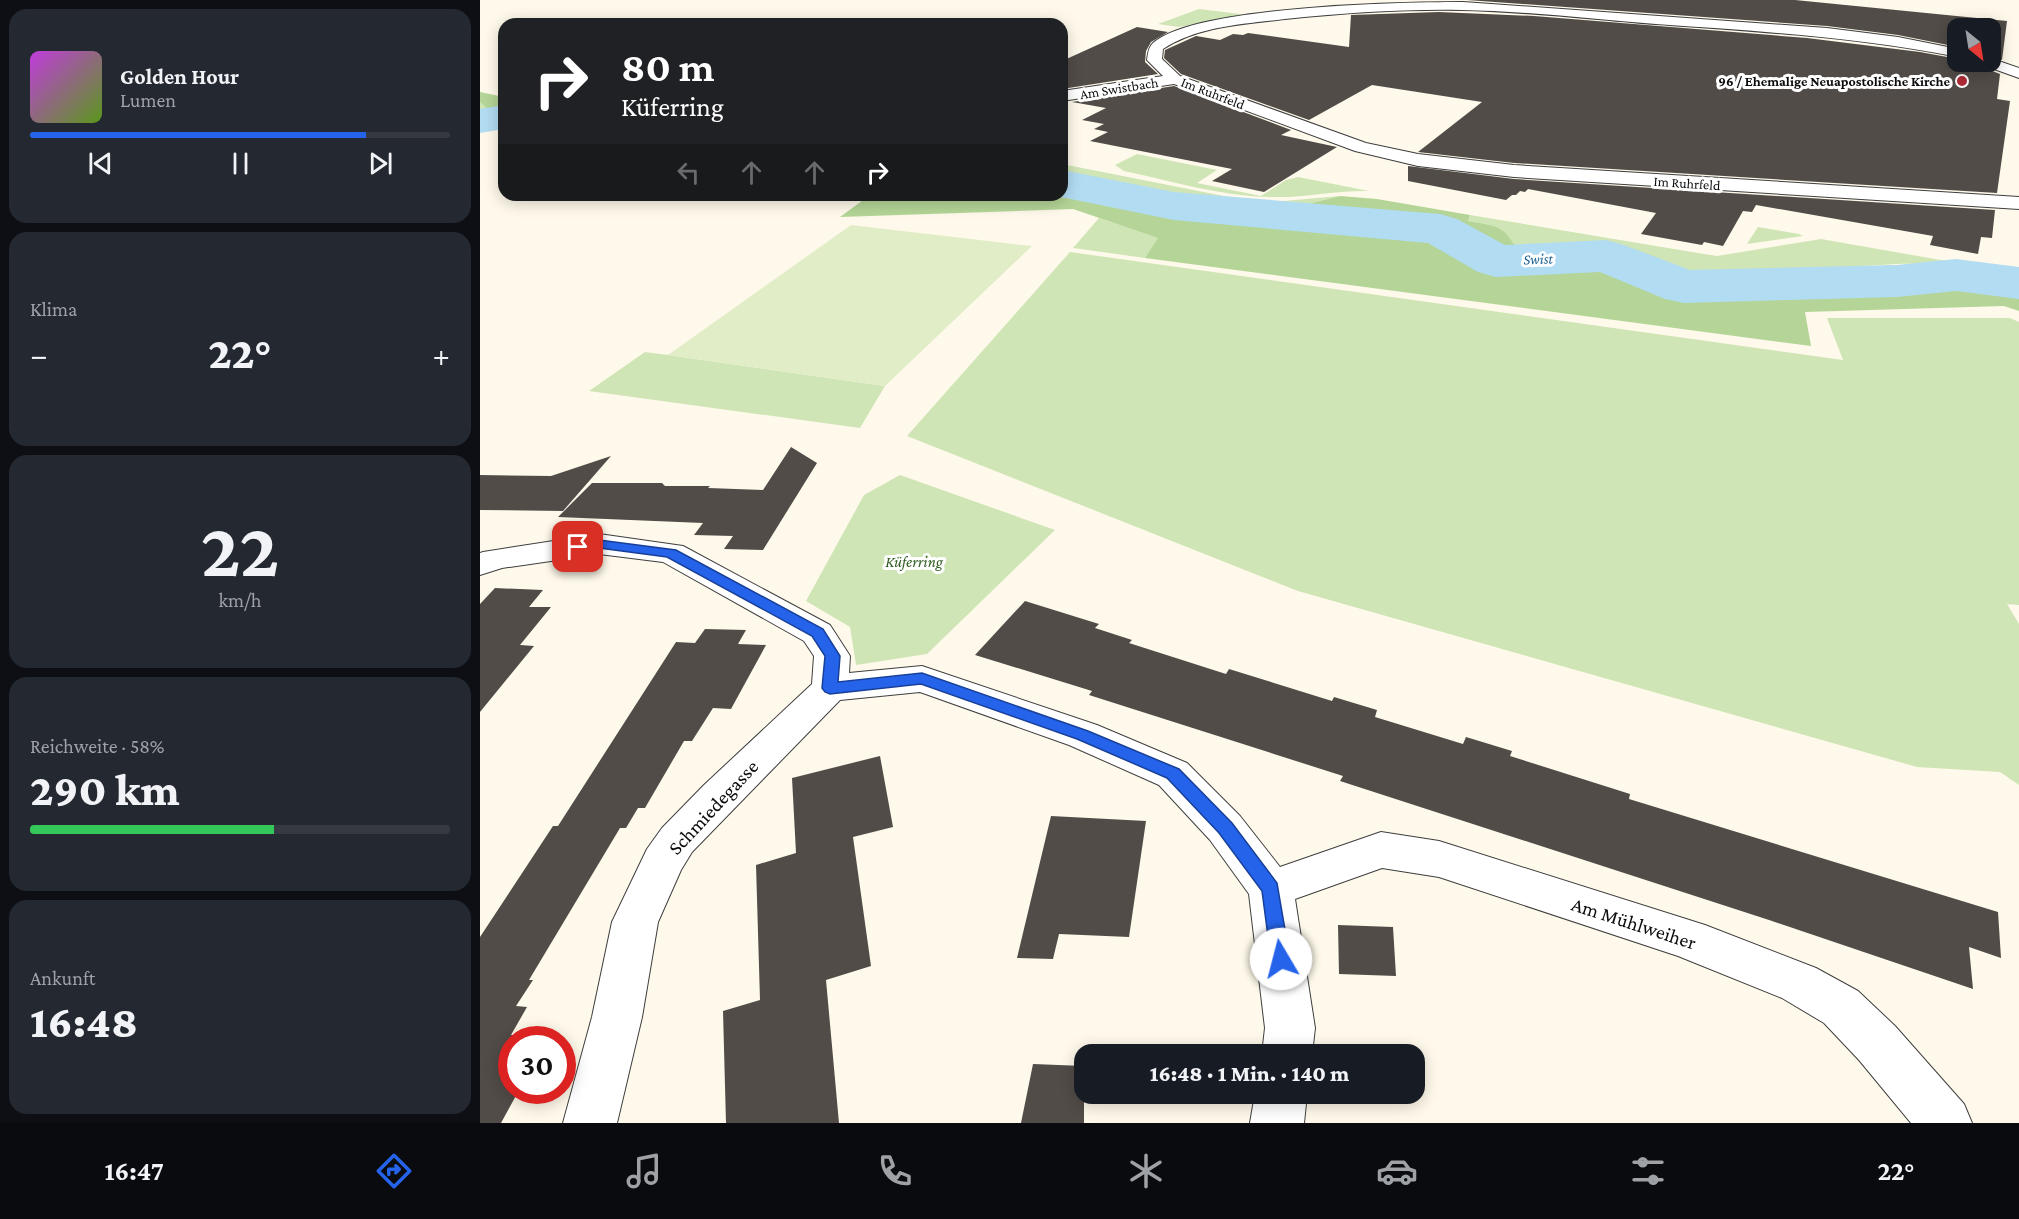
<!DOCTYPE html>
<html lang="de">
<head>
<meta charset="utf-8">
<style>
	body { margin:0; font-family:"Crimson Pro",serif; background:#242831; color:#f1f3f6; height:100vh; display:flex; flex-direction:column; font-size:22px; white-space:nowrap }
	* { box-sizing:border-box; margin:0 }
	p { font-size:20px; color:#9ea1a6 }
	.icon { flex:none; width:33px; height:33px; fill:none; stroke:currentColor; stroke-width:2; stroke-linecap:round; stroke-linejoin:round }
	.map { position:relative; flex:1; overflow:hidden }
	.sheet { display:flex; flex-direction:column; gap:9px; padding:9px; background:#0d0f14; width:480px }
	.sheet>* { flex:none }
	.hud { position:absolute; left:18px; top:18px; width:570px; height:183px; border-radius:18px; box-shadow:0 3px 15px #0003; background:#202124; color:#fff; overflow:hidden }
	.needle { width:39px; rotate:150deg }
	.buttons { position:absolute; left:1467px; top:18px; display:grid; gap:12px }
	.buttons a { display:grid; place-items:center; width:54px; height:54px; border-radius:12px; background:#171b24; box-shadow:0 3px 15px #0003; font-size:30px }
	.speed { position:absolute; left:18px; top:1026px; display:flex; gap:12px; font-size:30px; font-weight:700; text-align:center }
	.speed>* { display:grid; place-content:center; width:78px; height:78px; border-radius:50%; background:#171b24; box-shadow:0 3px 15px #0003; line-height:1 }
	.speed .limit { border:9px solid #d22; background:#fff; color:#111 }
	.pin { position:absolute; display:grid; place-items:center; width:51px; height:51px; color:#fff; margin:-26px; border-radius:12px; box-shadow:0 3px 9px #0006 }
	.me { position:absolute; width:66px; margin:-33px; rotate:352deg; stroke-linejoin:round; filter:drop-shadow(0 0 4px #0008) }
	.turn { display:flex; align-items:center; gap:21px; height:126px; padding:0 24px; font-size:27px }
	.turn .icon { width:78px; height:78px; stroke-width:2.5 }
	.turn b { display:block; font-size:42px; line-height:51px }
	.lanes { display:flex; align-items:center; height:57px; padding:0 24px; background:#0003; justify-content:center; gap:30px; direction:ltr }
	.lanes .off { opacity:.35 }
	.big { font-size:45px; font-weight:800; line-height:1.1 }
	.sheet .widget { flex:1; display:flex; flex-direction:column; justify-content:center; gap:9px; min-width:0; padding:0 21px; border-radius:18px; background:#242831 }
	.sheet .dial { align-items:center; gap:0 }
	.dial b { font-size:78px; line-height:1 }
	.song { display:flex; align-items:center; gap:18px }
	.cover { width:72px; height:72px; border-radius:9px; background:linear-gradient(135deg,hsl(290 70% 55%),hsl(90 70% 35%)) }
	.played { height:6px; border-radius:3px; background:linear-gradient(90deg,#2563eb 80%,#363941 80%) }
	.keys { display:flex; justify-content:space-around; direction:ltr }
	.heat { display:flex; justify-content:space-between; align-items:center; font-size:33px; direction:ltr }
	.charge { height:9px; border-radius:4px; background:linear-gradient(90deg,#34c759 58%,#363941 0) }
	.trip { position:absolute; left:594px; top:1044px; width:351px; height:60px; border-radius:18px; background:#171b24; box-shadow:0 3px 15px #0003; font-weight:800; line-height:60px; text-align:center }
	.menu { display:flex; height:96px; justify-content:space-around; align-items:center; background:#090b0e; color:#9ea1a6 }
	.menu .icon { width:42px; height:42px }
	.menu .on { color:#2563eb }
	.menu b { font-size:27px; color:#f1f3f6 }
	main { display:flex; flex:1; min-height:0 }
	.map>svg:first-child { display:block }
	.green { fill:#d0e5b6 }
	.forest { fill:#b4d597 }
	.pitch { fill:#e1edc7 }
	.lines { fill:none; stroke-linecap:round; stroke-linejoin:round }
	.river { fill:#b2dcf2; fill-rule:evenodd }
	.building { fill:#524c48 }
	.minor-casing { stroke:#3e3e3e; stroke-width:2 }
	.minor { fill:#fff; fill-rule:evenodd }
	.route { fill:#2563eb; stroke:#184099; stroke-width:1.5 }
	.poi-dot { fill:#b12c37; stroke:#fff; stroke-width:2 }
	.labels { text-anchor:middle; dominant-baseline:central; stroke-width:6; stroke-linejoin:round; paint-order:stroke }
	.far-poi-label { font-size:14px; font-weight:bold; fill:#0b0b0b; stroke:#fff; text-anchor:end }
	.far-street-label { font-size:14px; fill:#0b0b0b; stroke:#fff }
	.far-water-label { font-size:15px; font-style:italic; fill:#1d6393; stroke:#fff }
	.park-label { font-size:16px; font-style:italic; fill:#2f5d20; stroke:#fff }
	.near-street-label { font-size:20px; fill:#0b0b0b; stroke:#fff }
</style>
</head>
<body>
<main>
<section class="sheet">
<div class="widget">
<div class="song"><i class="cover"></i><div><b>Golden Hour</b><p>Lumen</p></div></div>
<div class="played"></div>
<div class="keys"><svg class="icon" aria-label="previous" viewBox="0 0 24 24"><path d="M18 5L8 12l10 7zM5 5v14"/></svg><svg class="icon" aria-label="pause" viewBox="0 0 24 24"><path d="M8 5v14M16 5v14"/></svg><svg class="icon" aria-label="next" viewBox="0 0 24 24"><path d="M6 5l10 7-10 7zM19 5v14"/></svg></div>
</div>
<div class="widget"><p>Klima</p>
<div class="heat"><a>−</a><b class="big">22°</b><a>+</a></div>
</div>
<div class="widget dial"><b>22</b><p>km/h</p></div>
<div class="widget"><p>Reichweite · 58%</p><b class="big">290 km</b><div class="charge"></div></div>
<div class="widget"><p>Ankunft</p><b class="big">16:48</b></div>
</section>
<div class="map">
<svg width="1539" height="1123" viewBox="0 0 1539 1123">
	<rect width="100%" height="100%" fill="#fef9ea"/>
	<path class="green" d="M719,9l57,7 -77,11 -21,-3z
		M0,102l8,8h16v11l-24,4z
		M657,154l80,16 -20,13 64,13 25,-16 12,-3 71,14c-33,-1 -64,7 -96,6 -50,0 -101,-16 -149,-26l-9,-6z
		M582,164l182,36 28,2 68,-6 -57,14 -72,-6 -149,-30z
		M990,215l234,39 13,2 104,-17 171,30c-32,-3 -63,-6 -95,-5 -64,3 -127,12 -191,9 -34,-1 -61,-24 -95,-28 -28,-3 -63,12 -90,3 -10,-3 -11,-11 -19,-17 -9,-7 -23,-8 -34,-10z
		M619,218l60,20 -14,20 -72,-10z
		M1278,227l41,7 4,2 -56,8z
		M590,252l773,108 -16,-42h183l9,4v283l-12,-1 12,20v161l-19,-13 -83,-5 -619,-176 -391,-155z
		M165,352l23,3 217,31 -25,42 -271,-37z
		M420,475l155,55 -128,124 -71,11 -6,-38 -44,-26 58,-106z"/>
	<path class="forest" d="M0,92l24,5v13h-16l-8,-8z
		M582,174l149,30 72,6 57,-14 37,3 93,16 -2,6c11,2 26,3 35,10 8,6 8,14 19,18 27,8 61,-7 90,-4 34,4 60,27 95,28 104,5 209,-22 312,2v36l-15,-5 -199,6 6,34 -666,-88 13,-20 -85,-29 -233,8 30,-22h192z"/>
	<path class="pitch" d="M371,225l181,21 -147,140 -217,-31z"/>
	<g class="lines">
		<path class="river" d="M24,105v24l-24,4v-24z
			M582,170l112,22 266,22 17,5 48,26 101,-5 18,5 66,25 207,-5 59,-6 63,8v32l-63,-8 -59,6 -213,6 -19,-4 -65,-27 -104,5 -18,-5 -50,-29 -254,-23 -123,-25h11z"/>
	</g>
	<path class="building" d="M987,0h328l212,21 -5,39 -12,-4v-28h-32v19l-60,-12 -71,-9z
		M959,12l95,4 273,22 113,14 38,7v3h21l3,5 18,7 -3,25 13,2 -13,92 -483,-30 -96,-11 64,-50 -110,-17 -63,35 -128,-46 -17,-16 1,-8 31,-14 24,4 13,-6 10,1 5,-2 101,14 2,-32z
		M657,27l31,5 -17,10 -5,9 -1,11 13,12 -96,15v-28z
		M694,86l117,44 -10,5 56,12 -73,45 -52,-11 20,-12 -142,-28 18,-9 -14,-3 10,-5 -22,-4 24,-12 -34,-6z
		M928,166l106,13 481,31 -3,28 -11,-1 -3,17 -48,-9 3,-9 -177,-31 -4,7 -9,-1 -20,35 -19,-4 -2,3 -61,-11 15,-21 -128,-24 -3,3 -5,-1 -4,4h-4l-6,5 -98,-19z
		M311,447l26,16 -54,87 -39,-1 9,-13 -39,-1 9,-12 -145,-6 34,-34h70l3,3h45l-2,2 55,2z
		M131,456l-48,55 -83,-1v-35l71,1z
		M15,588l48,2 -14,17h22l-31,38 14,1 -54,66v-108z
		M545,601l74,23 -4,4 37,12 -3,3 97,31 3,-5 103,32 2,-4 43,13 -2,7 88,27 3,-7 46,14 -2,5 120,38 -1,5 369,113 3,46 -32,-11 4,42 -204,-69 -429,-139 3,-5 -254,-81 3,-4 -117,-36z
		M225,629l41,1 -8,14 28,1 -35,64 -18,-1 -21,33h-8l-39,67h-7l-12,20h-6l-91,152h4l-17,26 11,1 -16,28 39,1 -2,4h-36v50h7l-18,33h-21v-186l73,-111h5l118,-184 19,1z
		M400,756l13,71 -40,10 18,129 -45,14 13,143h-113l-3,-112 37,-11 -4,-135 40,-12 -4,-75z
		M571,816l95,5 -17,116 -70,-3 -6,25 -36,-1z
		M858,925l55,2 3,49 -57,-2z
		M553,1064l51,2v57h-63z"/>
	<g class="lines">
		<g class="minor-casing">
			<path id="minor" d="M983,2l364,26 71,9 60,12v8c-100,-20 -201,-26 -302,-33 -65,-5 -130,-13 -195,-14 -58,-1 -118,3 -176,9 -41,5 -87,7 -122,30l-1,10 18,17 186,67 52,11 96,11 505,32v12l-505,-32 -96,-11 -63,-15 -181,-67 -112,17v-10l101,-15 -16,-16c1,-6 1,-12 6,-17 42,-37 249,-41 310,-41z
				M1510,58l29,10v10l-36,-13 -2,-3h9z
				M119,534l84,12 147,79 20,31 -1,17 73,-7 175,59 90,38 53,53 40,51 101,-35 58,9 266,84 111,43 42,23 37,35 69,78 8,19h-61l-52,-63 -35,-37 -42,-25 -104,-42 -239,-79 -57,-9 -87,31 20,129 -3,26h-50l3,-26 -16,-134 -39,-54 -51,-55 -90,-40 -149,-53 -80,8 -148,152 -11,18 -23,52 -16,95 -25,106h-54l29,-106 20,-95 35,-73 15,-21 42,-43 108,-101 2,-28 -10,-15 -141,-79 -64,-8 -97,14 -22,7v-22l3,-1z
				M775,1094h52l-3,29h-54z"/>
		</g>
		<use href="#minor" class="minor"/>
	</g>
	<path class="route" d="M119,540l77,10 147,79 17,27 -2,26 84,-9 166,58 91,38 53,54 45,60 13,76 -3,6 -6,2 -7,-2 -3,-6 -9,-68 -43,-58 -52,-55 -90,-39 -156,-55 -91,10 -5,-2 -3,-4 3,-32 -13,-20 -145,-79 -68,-9 -21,3 -6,-4 2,-3z"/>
	<circle class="poi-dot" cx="1482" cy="81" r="6"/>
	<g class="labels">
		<g class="far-poi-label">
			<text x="1470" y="81">96 / Ehemalige Neuapostolische Kirche</text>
		</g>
		<g class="far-street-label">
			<text transform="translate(639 88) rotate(-9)">Am Swistbach</text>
			<text transform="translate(733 93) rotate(21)">Im Ruhrfeld</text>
			<text transform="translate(1207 183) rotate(4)">Im Ruhrfeld</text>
		</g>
		<g class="far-water-label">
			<text transform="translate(1058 259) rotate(-2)">Swist</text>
		</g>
		<g class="park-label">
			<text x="434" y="561">Küferring</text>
		</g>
		<g class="near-street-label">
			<text transform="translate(233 807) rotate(-47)">Schmiedegasse</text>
			<text transform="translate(1154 923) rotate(18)">Am Mühlweiher</text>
		</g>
	</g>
</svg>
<div class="buttons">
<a><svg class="needle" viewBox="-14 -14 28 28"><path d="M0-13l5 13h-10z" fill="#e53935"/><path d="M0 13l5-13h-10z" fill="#9ea1a6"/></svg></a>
</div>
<div class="speed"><div class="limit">30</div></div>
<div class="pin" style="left:98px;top:547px;background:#d93025"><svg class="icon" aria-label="arrive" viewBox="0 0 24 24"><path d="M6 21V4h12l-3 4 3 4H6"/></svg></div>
<svg class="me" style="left:801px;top:959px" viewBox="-20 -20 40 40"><circle r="19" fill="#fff"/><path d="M0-13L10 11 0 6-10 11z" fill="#2563eb"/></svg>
<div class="trip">16:48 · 1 Min. · 140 m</div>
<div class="hud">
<div class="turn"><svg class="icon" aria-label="right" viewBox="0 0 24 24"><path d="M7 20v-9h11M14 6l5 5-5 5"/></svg><div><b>80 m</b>Küferring</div></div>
<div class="lanes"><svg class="icon off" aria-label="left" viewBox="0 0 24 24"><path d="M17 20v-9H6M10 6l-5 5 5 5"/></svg><svg class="icon off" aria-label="ahead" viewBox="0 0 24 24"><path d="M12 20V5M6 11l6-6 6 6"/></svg><svg class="icon off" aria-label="ahead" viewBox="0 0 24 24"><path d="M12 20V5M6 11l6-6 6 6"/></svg><svg class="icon" aria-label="right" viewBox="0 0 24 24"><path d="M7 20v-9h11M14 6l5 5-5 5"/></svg></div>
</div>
</div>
</main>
<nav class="menu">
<b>16:47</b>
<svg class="icon on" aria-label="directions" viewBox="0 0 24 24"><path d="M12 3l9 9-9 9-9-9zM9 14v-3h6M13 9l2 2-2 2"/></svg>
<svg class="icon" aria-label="music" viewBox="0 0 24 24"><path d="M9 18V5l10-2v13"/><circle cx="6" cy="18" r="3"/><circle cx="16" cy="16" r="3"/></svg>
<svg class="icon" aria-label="phone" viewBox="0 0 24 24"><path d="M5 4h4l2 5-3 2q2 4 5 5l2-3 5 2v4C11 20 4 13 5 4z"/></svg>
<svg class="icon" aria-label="climate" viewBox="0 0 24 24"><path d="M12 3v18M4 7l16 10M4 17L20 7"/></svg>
<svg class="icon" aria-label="car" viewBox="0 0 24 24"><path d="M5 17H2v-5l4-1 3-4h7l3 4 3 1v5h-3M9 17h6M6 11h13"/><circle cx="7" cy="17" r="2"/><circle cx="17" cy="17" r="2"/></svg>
<svg class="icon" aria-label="filters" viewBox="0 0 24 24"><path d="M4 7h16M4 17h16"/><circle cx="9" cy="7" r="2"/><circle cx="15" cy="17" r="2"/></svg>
<b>22°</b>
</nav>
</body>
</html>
